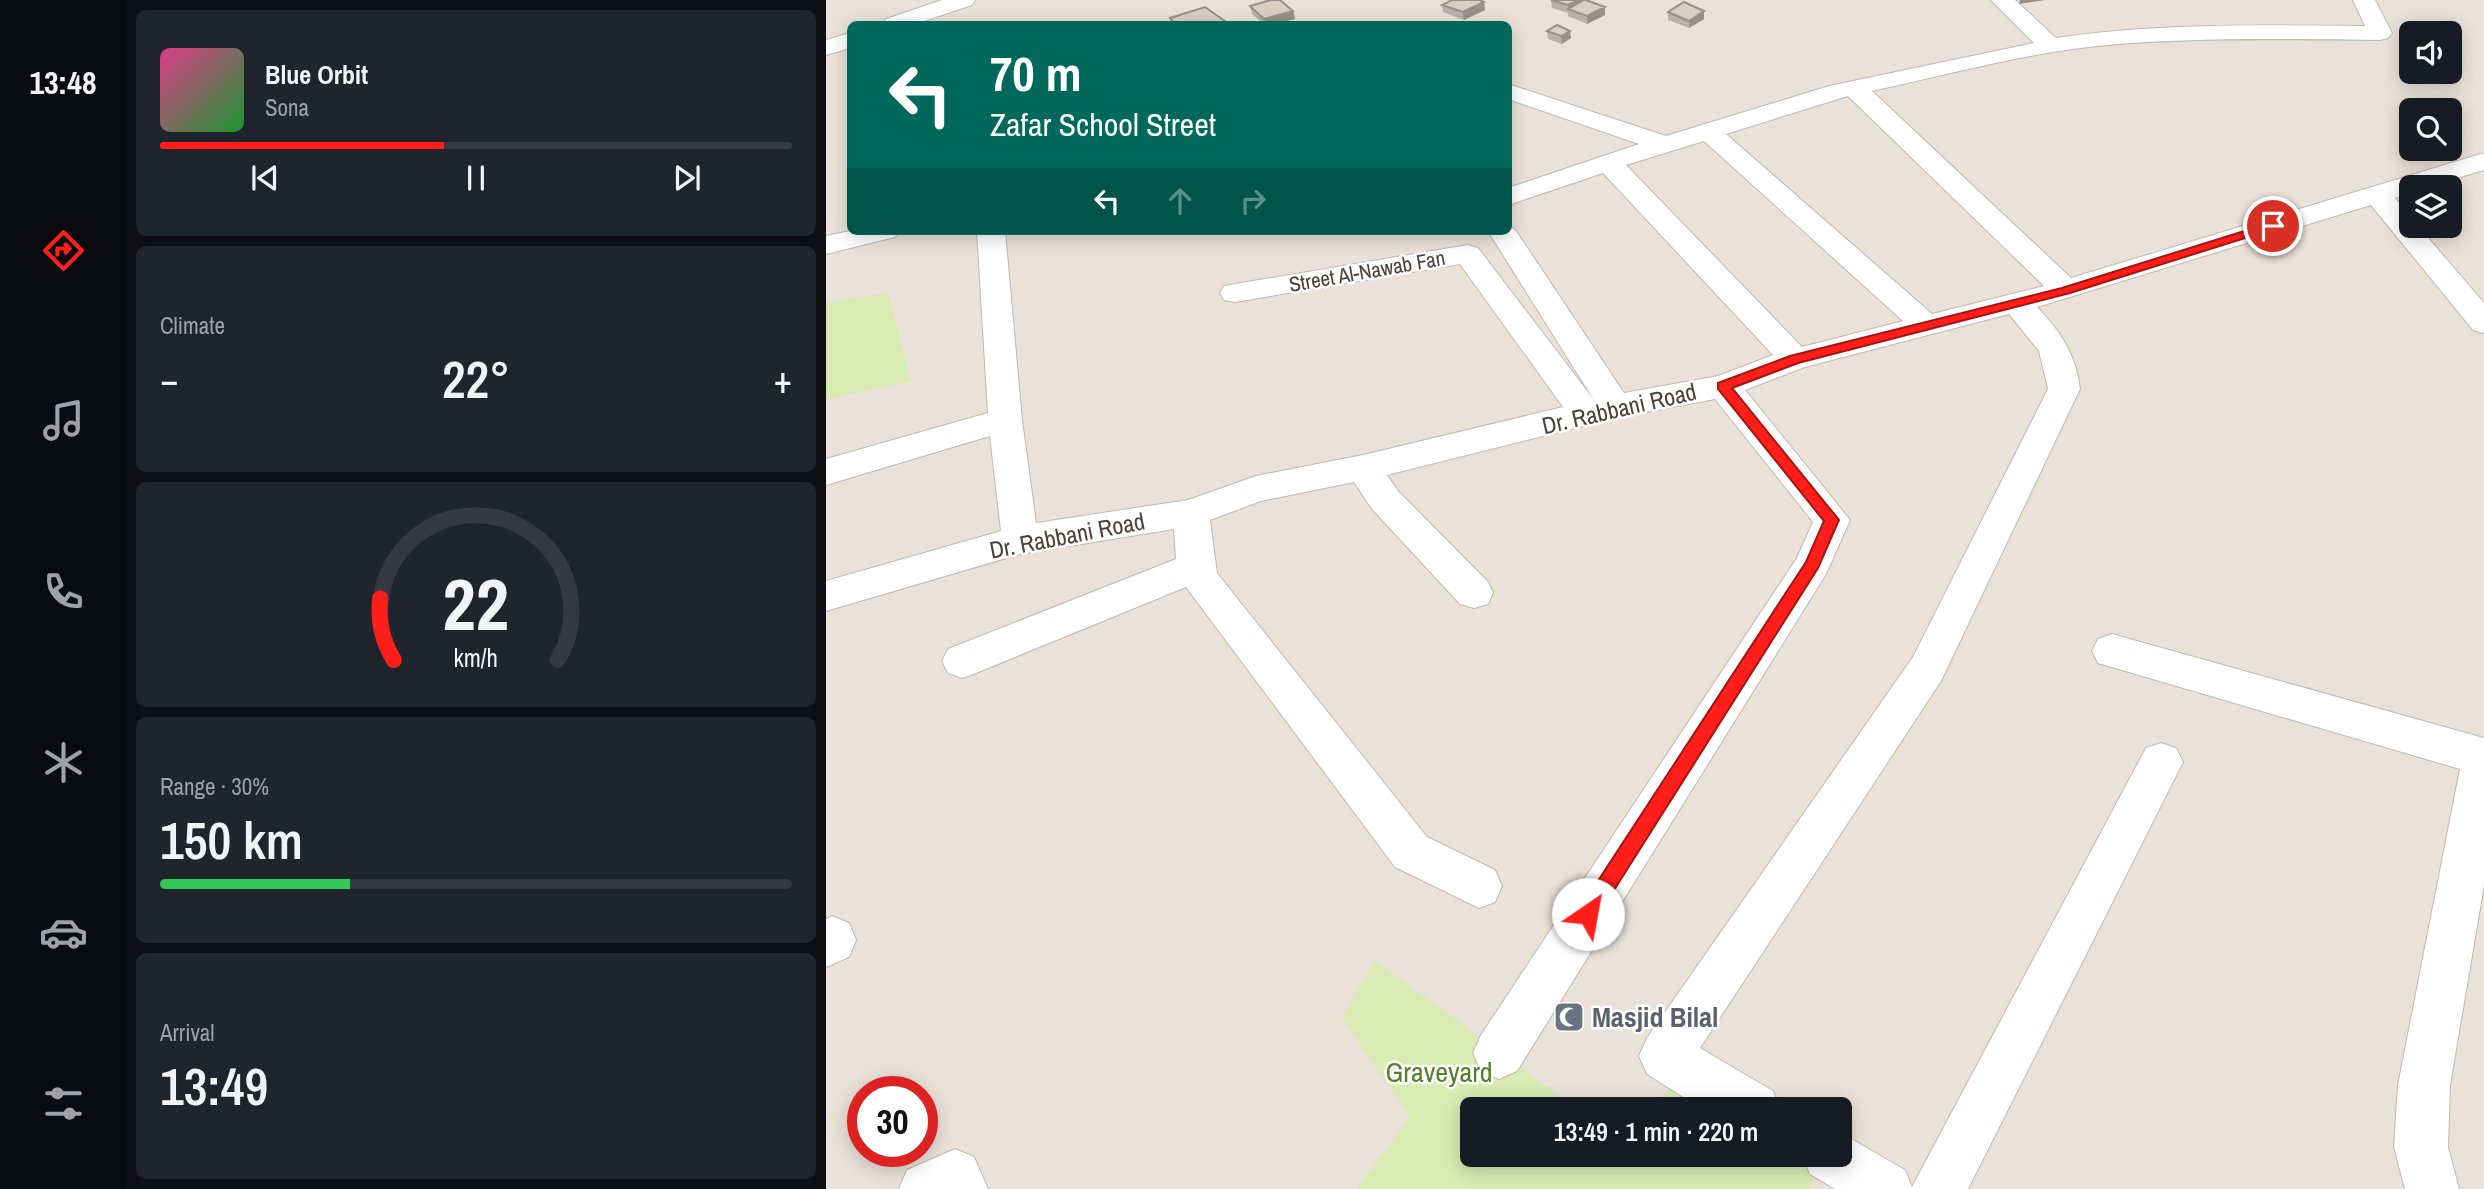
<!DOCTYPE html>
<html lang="en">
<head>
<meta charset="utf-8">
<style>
	body { margin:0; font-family:"Archivo Narrow",sans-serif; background:#20242c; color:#f1f3f6; height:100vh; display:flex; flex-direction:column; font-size:26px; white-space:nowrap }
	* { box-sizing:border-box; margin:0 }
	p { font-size:23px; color:#9ea1a6 }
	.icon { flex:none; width:38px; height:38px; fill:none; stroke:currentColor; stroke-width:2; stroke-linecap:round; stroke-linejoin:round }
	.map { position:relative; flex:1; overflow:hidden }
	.drawer { display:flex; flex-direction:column; gap:10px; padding:10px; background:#0d0f14; width:700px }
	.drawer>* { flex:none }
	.hud { position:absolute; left:21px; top:21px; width:665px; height:214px; border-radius:10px; box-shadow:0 4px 18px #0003; background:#00695c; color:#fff; overflow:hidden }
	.buttons { position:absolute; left:1573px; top:21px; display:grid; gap:14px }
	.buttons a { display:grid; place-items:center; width:63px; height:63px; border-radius:10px; background:#171b24; box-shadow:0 4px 18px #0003; font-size:35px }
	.speed { position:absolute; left:21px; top:1076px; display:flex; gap:14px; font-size:35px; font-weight:700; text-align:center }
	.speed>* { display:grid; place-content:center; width:91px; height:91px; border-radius:50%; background:#171b24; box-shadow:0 4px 18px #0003; line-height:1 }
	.speed .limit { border:10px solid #d22; background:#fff; color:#111 }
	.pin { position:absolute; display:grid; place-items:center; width:60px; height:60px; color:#fff; margin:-30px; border:4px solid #fff; border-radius:50%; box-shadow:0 2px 7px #0007 }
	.me { position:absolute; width:77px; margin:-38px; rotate:33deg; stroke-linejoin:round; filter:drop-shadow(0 0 5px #0008) }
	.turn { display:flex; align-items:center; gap:24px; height:147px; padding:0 28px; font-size:32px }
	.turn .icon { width:91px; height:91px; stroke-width:2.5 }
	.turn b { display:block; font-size:49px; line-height:60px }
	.lanes { display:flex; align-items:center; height:66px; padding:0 28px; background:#0003; justify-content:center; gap:35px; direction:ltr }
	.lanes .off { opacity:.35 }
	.big { font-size:52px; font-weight:600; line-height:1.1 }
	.drawer .card { flex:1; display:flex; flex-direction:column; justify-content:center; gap:10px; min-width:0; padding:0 24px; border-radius:10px; background:#20242c }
	.drawer .dial { align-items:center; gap:0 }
	.dial svg { height:182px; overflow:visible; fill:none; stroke:#363941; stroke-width:7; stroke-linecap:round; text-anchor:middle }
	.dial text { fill:#f1f3f6; stroke:none }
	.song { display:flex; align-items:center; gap:21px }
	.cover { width:84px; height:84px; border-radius:10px; background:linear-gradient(135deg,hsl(330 70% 55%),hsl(130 70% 35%)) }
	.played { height:7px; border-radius:4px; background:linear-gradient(90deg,#ff1e19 45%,#363941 45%) }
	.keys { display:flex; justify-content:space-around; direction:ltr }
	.heat { display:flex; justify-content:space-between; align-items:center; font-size:38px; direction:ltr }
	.charge { height:10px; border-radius:5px; background:linear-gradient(90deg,#34c759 30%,#363941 0) }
	.trip { position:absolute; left:634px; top:1097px; width:392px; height:70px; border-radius:10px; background:#171b24; box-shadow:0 4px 18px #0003; font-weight:600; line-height:70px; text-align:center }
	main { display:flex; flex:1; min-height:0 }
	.tab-bar { display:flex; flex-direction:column; width:126px; justify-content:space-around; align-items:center; background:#090b0e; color:#9ea1a6 }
	.tab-bar .icon { width:49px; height:49px }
	.tab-bar .current { color:#ff1e19 }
	.tab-bar b { font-size:32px; color:#f1f3f6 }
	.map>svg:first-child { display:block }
	.residential { fill:#eae2d9; fill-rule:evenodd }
	.green { fill:#d9ebb3 }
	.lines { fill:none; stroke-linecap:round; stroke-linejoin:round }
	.minor-casing { stroke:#c2b8ad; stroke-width:2 }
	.minor { fill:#fff; fill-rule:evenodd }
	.wall { fill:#bcb1a8 }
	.shaded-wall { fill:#999088 }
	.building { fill:#dbcec3; stroke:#999088; stroke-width:2 }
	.route { fill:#ff1e19; stroke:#a61410; stroke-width:2 }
	.labels { text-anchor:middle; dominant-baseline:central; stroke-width:5; stroke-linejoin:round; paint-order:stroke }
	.far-street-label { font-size:21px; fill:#4b4138; stroke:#fff }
	.street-label { font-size:24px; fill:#4b4138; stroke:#fff }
	.near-worship-label { font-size:28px; font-weight:bold; fill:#5b616d; stroke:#fff; text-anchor:start }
	.near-park-label { font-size:28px; fill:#548028; stroke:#fff }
</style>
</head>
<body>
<main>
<nav class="tab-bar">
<b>13:48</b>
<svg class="icon current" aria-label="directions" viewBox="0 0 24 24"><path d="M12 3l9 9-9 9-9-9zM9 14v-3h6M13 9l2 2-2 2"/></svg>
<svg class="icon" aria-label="music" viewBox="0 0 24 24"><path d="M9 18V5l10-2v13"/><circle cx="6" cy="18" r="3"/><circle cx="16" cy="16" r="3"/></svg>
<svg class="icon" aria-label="phone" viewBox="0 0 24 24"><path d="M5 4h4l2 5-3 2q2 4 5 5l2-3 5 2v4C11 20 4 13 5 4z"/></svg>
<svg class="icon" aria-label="climate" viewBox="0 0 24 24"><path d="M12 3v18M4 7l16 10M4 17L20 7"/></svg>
<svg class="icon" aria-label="car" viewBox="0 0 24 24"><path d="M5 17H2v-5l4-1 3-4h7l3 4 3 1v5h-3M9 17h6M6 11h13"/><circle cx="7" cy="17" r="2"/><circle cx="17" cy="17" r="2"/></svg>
<svg class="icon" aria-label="filters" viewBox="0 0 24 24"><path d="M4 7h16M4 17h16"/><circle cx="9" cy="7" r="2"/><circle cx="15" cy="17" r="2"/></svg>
</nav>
<section class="drawer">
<div class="card">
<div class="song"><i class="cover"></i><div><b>Blue Orbit</b><p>Sona</p></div></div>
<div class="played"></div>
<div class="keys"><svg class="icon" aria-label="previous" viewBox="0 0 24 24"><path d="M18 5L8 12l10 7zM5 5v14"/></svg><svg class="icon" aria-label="pause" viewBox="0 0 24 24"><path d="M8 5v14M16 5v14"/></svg><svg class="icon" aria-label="next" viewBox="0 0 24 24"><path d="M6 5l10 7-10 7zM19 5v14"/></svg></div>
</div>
<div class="card"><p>Climate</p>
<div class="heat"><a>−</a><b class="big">22°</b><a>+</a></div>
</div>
<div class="card dial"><svg viewBox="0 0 100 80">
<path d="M14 69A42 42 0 1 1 86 69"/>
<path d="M14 69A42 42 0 0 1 8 42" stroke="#ff1e19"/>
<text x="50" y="56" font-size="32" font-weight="700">22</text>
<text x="50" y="72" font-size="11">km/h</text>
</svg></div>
<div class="card"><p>Range · 30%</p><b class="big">150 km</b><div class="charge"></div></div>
<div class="card"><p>Arrival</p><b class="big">13:49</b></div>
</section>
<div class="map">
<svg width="1658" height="1189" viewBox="0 0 1658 1189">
	<rect width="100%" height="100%" fill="#f6f1eb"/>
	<path class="residential" d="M0,0h1658v1189h-1658zM24,24h658v207h-658zM1586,33h38v39h-38zM1586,110h38v39h-38zM1586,187h38v39h-38zM37,1092h59v60h-59zM646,1110h367v45h-367z"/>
	<path class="green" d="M62,292l23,89 -85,19v-97z
		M549,960l202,149 -105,1v45h326l19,18 -8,16h-452l53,-72 -68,-99z
		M868,1055l57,55h-98z"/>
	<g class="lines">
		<g class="minor-casing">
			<path id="minor" d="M116,0h33l-3,5 -57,19h-32l3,-5z
				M1165,0h24l41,38c102,-15 206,-13 309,-12l-12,-26h22l17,33 -4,5 -8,2c-94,-1 -189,-3 -283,6 -76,8 -151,29 -225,45l199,187 413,-125v17l-57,17h-15v5l-17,6 17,20v8h6l66,77v30l-11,-3 -102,-125 -334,102c24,25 39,48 43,82l-139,292 -241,367 73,43 7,19h-76l-57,-36 -8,-18 8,-18 266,-381 135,-268 -9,-38 -30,-37 -204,53 -60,23 105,130 -24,54 -309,497 -18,8 -18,-8 -8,-18 8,-18 316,-477 16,-36 -98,-123 -100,19 -228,57 11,16 90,91 5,11 -5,11 -14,4 -14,-4 -88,-95 -18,-27 -93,19 -51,19 7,53 210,264 68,33 7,16 -7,16 -16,6 -84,-41 -209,-280 -210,86 -14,5 -14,-5 -6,-12 6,-12 228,-90 -2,-30 -154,25 -194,57v-30l175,-50 -11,-95 -164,49v-26l162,-46 -11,-182h28l17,189 14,103 152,-23 68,-24 107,-21 200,-48 -103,-143 -225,38 -11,-2 -4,-7 4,-7 11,-2 233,-39 10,3 116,152 -106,-169h20v-7l8,7 108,162 94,-17 55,-21 -170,-182 -95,32v-17l131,-44 -131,-45v-15l158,52 163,-50 205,-43zM1022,96l196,190 -112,28 -206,-180zM878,141l199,180 -101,26 -176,-182z
				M24,33v15l-24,7v-15z
				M24,231h49l-4,6 -69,17v-18z
				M1286,634l372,104v147l-34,200 -2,62 11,42h-54l-11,-42 4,-62 62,-316 -362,-106 -6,-12 6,-12z
				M1335,743l15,5 7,14 -215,427h-133l-25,-15 -8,-19h37v-23l66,38 7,17 234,-439z
				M6,916l17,7 7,17 -7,17 -23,10v-48z
				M129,1149l19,8 14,32h-89l8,-19z"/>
		</g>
		<use href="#minor" class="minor"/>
	</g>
	<path class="wall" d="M725,0h32l22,15 -18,9 -19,-8v-3l-16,-5z
		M658,2l1,8 -21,10 -21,-8 -1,-7z
		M424,6l43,5 2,8 -20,5h-11l-12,-10z
		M842,12l36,7 -15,9 -21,-8z
		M721,31l24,7 -9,6 -14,-5z"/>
	<path class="shaded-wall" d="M752,0h5v6l-15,3v4v-8z
		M1194,0h25l-26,4z
		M658,2l1,8 -21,10 -1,-8z
		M779,7v8l-18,9v-8z
		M467,11l2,8 -20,5h-9l-2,-5z
		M878,11v8l-15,9v-7z
		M744,31l1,7 -9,6 -1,-8z"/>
	<path class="building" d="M445,0h9l13,11 -29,8 -14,-13z
		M626,0h28l4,2 -21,10 -21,-7z
		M725,0h27l-10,5z
		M758,0h2l19,7 -18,9 -19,-7z
		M858,2l20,9 -15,10 -21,-9z
		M379,7l24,17h-54l-5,-6z
		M731,25l13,6 -9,5 -14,-5z"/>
	<path class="route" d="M1447,222l4,1v5l-207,65 -272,70 -66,25 107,132 -21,48 -223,352 -7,3 -7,-3 -2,-6 2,-7 225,-345 18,-41 -106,-132v-6l72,-27 272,-68z"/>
	<defs>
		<g id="mosque-square" transform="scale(1.575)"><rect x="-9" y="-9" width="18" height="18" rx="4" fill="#6b7280" stroke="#fff"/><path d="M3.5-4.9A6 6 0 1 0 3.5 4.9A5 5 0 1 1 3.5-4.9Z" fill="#fff"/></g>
	</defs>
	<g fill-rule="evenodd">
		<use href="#mosque-square" x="743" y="1017"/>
	</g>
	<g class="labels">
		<g class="far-street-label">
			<text transform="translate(541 271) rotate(-10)">Street Al-Nawab Fan</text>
		</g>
		<g class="street-label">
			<text transform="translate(793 408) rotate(-13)">Dr. Rabbani Road</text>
			<text transform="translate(241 535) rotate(-11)">Dr. Rabbani Road</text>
		</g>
		<g class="near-worship-label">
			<text x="766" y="1017">Masjid Bilal</text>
		</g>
		<g class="near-park-label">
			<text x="613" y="1072">Graveyard</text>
		</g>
	</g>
</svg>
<div class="buttons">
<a><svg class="icon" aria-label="sound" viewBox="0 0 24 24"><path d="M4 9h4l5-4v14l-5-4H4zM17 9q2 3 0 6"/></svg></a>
<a><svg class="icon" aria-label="search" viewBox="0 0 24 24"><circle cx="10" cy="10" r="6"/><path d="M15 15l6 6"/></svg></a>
<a><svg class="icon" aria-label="layers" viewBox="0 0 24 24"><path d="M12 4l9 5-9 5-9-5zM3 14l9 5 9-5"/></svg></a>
</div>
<div class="speed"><div class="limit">30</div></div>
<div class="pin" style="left:1447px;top:226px;background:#d93025"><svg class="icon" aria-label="arrive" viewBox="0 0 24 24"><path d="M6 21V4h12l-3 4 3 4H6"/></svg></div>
<svg class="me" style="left:762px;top:914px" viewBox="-20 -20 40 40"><circle r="19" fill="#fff"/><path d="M0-13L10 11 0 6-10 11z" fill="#ff1e19"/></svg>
<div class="trip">13:49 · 1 min · 220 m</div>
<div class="hud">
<div class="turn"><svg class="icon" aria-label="left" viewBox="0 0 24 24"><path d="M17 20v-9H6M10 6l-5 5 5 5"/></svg><div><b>70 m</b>Zafar School Street</div></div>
<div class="lanes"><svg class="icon" aria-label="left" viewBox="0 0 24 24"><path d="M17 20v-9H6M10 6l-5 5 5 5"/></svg><svg class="icon off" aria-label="ahead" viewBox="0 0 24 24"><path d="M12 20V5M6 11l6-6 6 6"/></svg><svg class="icon off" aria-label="right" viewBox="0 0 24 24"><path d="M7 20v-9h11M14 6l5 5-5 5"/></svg></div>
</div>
</div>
</main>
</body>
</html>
